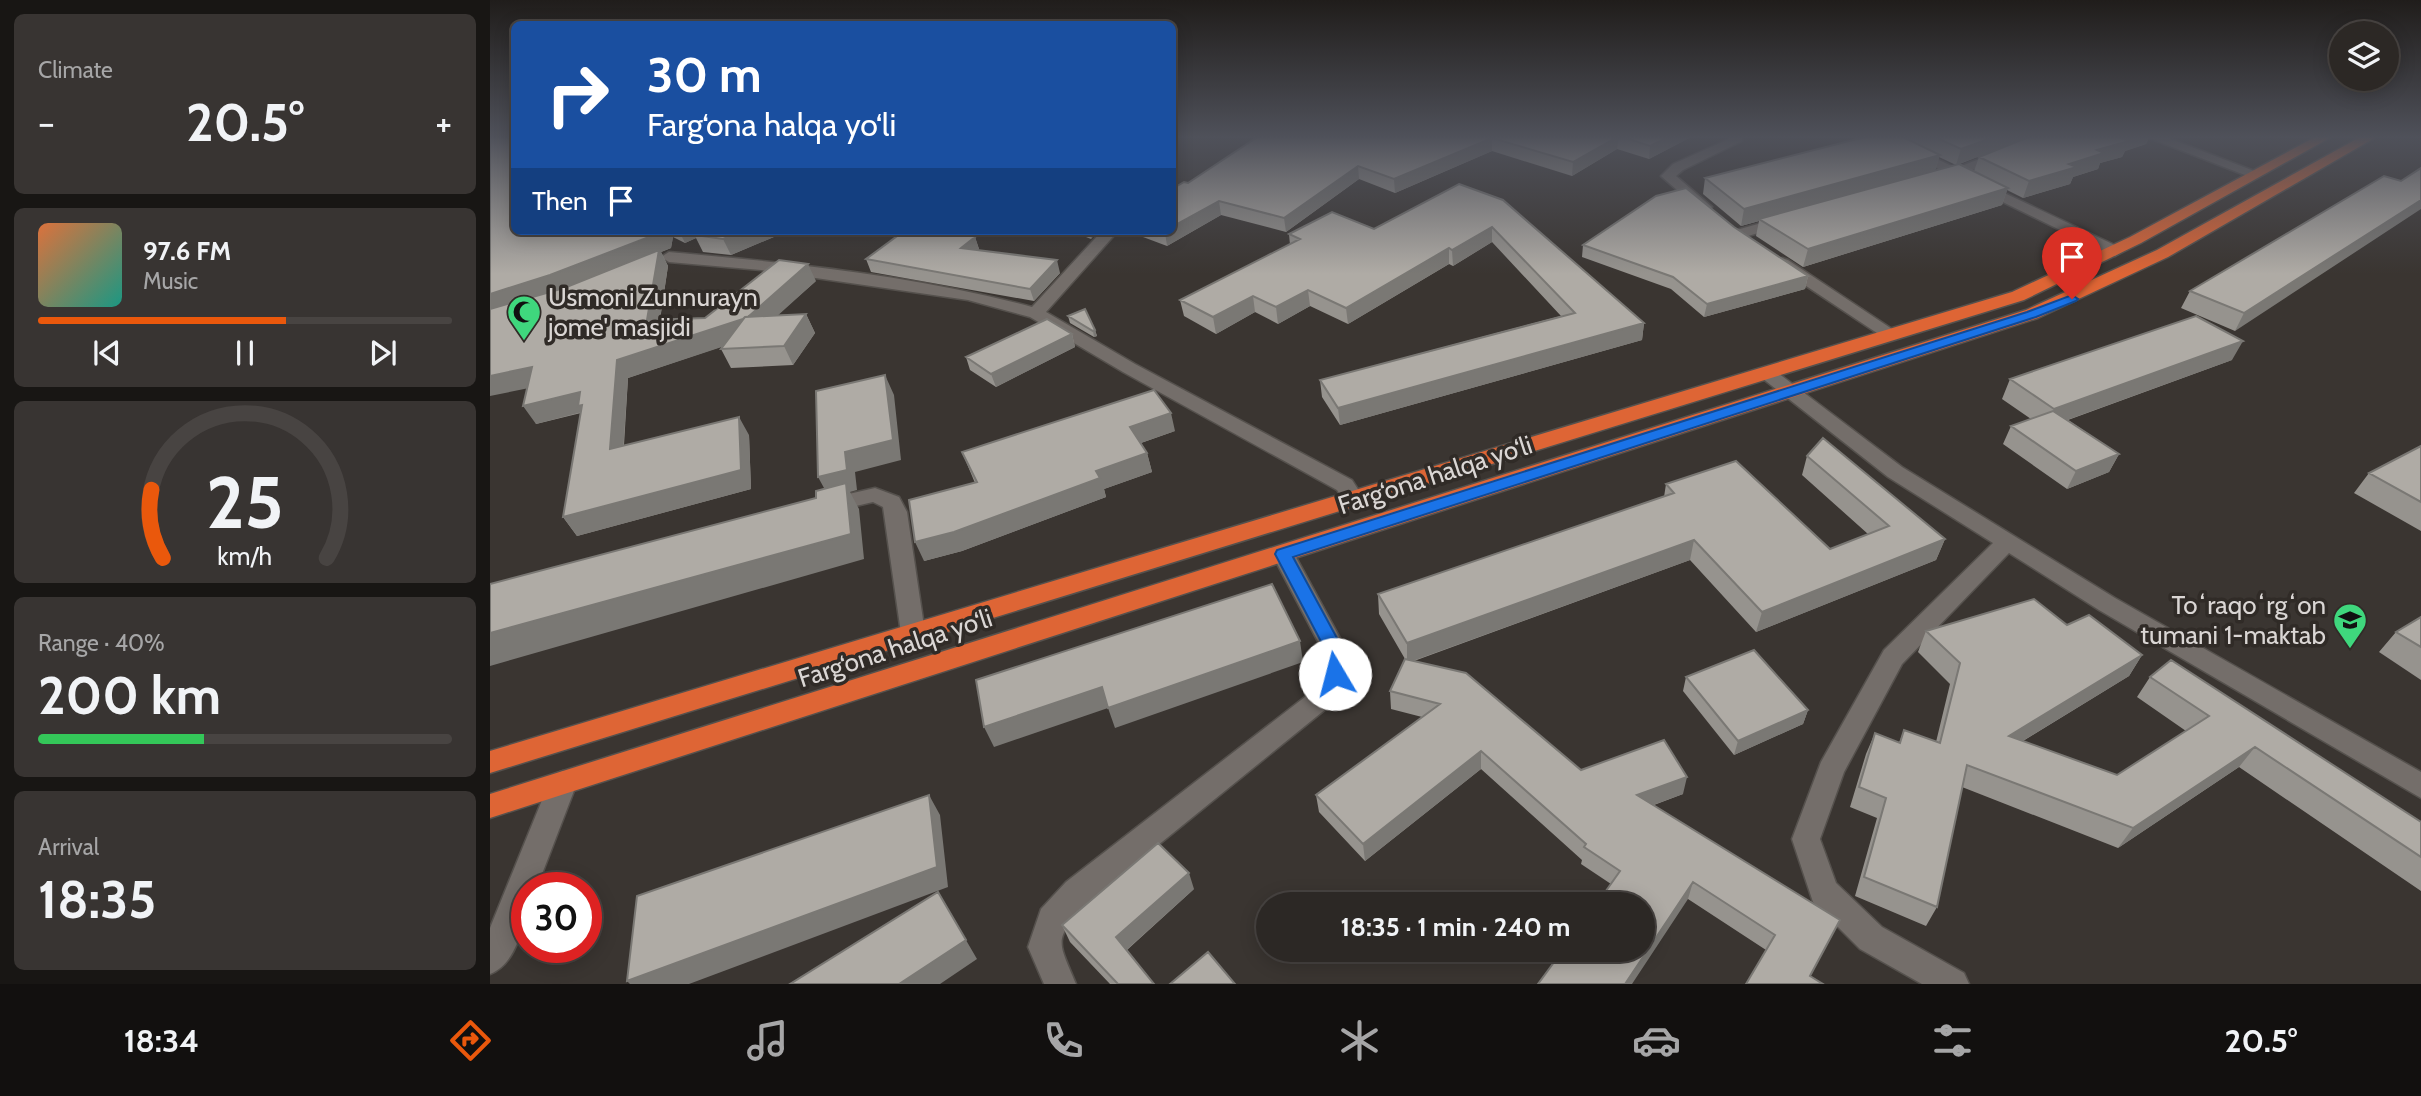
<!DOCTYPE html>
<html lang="en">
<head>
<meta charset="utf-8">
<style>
	body { margin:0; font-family:Cabin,sans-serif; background:#383432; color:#f1f3f6; height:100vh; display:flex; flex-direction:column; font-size:26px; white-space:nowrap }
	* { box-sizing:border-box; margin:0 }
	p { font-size:23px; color:#a6a6a7 }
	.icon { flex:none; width:38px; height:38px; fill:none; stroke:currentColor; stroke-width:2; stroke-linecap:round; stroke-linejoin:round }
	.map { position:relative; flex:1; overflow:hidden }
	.panel { display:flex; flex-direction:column; gap:14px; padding:14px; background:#181614; width:490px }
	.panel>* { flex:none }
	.banner { position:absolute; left:21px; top:21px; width:665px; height:214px; border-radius:10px; box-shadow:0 4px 18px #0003,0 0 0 2px #484442; background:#1a4fa0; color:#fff; overflow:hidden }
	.fabs { position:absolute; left:1839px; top:21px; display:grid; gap:14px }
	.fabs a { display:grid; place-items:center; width:70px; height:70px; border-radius:50%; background:#2c2825; box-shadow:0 4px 18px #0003,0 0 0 2px #484442; font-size:35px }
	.speed { position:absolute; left:21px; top:872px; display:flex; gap:14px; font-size:35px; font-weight:700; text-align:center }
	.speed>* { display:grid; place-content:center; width:91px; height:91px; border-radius:50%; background:#2c2825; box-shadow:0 4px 18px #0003,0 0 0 2px #484442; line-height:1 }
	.speed .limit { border:10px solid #d22; background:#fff; color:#111 }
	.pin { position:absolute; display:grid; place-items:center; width:60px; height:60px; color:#fff; margin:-72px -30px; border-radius:50% 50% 50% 0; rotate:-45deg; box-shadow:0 0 7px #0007 }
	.pin .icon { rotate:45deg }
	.me { position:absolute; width:77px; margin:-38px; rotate:352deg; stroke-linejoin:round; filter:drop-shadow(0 0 5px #0008) }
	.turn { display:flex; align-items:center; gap:24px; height:147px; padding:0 21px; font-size:32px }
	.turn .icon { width:91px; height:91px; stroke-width:2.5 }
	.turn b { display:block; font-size:49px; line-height:60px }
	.then { display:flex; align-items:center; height:66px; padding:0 21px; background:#0003; gap:14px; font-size:26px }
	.big { font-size:52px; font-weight:700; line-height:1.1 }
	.panel .widget { flex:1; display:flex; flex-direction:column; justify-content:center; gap:10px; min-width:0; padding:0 24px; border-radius:10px; background:#383432 }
	.panel .dial { align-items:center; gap:0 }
	.dial svg { height:182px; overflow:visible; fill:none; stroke:#484442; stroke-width:7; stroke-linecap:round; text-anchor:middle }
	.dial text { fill:#f1f3f6; stroke:none }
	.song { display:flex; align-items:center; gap:21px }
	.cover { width:84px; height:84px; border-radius:10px; background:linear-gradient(135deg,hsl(20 70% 55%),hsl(170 70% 35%)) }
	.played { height:7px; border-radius:4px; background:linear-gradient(90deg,#ea580c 60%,#484442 60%) }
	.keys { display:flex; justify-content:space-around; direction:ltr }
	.heat { display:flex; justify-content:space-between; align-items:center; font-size:38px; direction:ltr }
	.charge { height:10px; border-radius:5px; background:linear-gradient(90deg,#34c759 40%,#484442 0) }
	.trip { position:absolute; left:766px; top:892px; width:399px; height:70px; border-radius:35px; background:#2c2825; box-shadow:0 4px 18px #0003,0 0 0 2px #484442; font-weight:700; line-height:70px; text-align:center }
	.menu { display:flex; height:112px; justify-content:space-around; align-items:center; background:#12100f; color:#a6a6a7 }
	.menu .icon { width:49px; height:49px }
	.menu .on { color:#ea580c }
	.menu b { font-size:32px; color:#f1f3f6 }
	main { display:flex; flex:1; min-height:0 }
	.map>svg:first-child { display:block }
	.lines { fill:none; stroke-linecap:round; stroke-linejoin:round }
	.lane-casing { stroke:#55514d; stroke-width:3 }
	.street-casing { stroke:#55514d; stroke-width:3 }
	.highway-casing { stroke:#55514d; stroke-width:3 }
	.lane { fill:#746e6a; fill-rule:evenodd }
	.street { fill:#746e6a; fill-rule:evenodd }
	.highway { fill:#de6535; fill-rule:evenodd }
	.wall { fill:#96938e; fill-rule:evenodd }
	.shaded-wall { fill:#7a7874 }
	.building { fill:#afaba5; stroke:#7a7874; stroke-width:2 }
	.route { fill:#1a73e8; stroke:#114b97; stroke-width:2 }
	.labels { text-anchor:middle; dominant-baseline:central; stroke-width:7; stroke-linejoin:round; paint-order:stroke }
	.poi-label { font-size:26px; fill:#dad6d4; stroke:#302b27; text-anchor:start }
	.street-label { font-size:26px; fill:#dad6d4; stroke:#302b27 }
</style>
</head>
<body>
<main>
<section class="panel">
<div class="widget"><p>Climate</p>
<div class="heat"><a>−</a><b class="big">20.5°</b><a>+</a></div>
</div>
<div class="widget">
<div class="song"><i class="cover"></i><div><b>97.6 FM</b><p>Music</p></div></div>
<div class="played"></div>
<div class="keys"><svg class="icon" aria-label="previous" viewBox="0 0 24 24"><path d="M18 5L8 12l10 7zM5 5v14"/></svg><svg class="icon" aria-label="pause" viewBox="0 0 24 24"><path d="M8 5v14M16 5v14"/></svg><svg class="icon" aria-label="next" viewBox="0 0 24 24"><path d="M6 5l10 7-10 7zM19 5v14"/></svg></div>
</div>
<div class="widget dial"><svg viewBox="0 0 100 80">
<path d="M14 69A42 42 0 1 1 86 69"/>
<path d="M14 69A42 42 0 0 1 9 39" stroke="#ea580c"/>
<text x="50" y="56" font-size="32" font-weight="700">25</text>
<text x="50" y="72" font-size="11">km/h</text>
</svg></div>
<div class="widget"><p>Range · 40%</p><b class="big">200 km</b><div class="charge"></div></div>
<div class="widget"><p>Arrival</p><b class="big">18:35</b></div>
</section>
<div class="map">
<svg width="1931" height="984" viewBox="0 0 1931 984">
	<rect width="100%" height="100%" fill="#3a3531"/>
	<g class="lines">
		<g class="lane-casing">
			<path id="lane" d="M1380,136h17l69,32 84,-32h18l-103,41z
				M1491,182l140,66 2,3 -8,5 -6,-2 -133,-65 -2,-3z
				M1293,217l5,1 2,3 -2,3 -50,15 -8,-5 3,-3z
				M385,488l24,9 8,15 18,121 -3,6 -9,3 -9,-3 -3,-6 -18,-126 -10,-5 -47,11 -8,-2 -3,-5 3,-5z"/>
		</g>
		<g class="street-casing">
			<path id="street" d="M1240,136h12v5l-59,29 -7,6 36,31 -7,4 -5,-1 -39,-34 12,-12 56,-25z
				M1654,136h19l99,38 -7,4 -5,-1z
				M612,231h16l-72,81 89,52 217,116 11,17 -4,5h-14l-8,-12 -214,-118 -93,-55 -62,-17 -207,-30 -92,-8 -8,-5 8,-5c122,11 245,23 363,55z
				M1292,258l6,2 113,75 -9,5 -6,-1 -110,-73 -2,-3z
				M1278,368l6,2 128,97 213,131 306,174v26l-322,-188 -90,-57 -107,111 -58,108 -24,67 16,44 46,44 82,46 5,11h-47l-62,-35 -47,-47 -21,-63 29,-77 63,-112 109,-107 -105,-66 -126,-99 -3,-4 3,-4z
				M793,546l8,2 56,103v23l-15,30 -244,198c-35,39 -31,36 -12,82h-32l-16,-37 13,-38 25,-27 248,-192 7,-16 2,-23 -51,-97 3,-6z
				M73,771l10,4 4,8 -40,104h-10c0,29 -8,76 -37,87v-46l59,-145 4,-8z"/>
		</g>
		<g class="highway-casing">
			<path id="highway" d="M1827,136h16l-192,107 -117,57 -1534,473v-22l1522,-459 118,-55z
				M1872,136h16l-210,121 -130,61 -1548,500v-24l1536,-484 131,-60z"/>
		</g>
		<use href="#lane" class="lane"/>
		<use href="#street" class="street"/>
		<use href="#highway" class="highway"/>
	</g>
	<path class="wall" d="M766,136h437l-44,23 -32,-10 -45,27 -80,-25 -97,42 -36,-14 -73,53 -65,-17 -54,31 -40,-15h45l16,-48 70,-47z
		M1416,136h244l-4,8 -21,7 -3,6 -22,6 -2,6 -25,8 -3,7 -47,14 -16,-8 -5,15 -199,62 -47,-31 3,-15 -18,5 -38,-32 2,-16 201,-40zM1505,150l-16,7 -5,14 -17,-6zM1449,157l17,8 -21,6z
		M1894,176l-149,155 -54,-23 9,-17z
		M969,184l185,139 -2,17 -302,85 -18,-28 -2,-17 241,-64 -69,-74 -39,24 -4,-2 -101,60 -38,-18 -32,18 -23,-12 -39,22 -32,-18 -4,-16 110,-55 -1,-11 85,-5z
		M24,231h274l-57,24 -28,-3 -7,-14 -11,5 -12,-6 -2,11 -10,4 7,14 -8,54 45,-2 111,-37 -39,34 29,-1 9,19 -22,32 -62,3 -10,-19 2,-3 -95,32 -4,67 125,-10 2,54 -174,47 -14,-19 18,-104 -45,11 -9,-36z
		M581,231h26l-6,8z
		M485,237l4,12 -2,1 83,23 -26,28 -163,-29 -5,-13z
		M1093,245l225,31 -3,13 -101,28 -33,-28 -89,-32z
		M578,316l27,14 2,6 -3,1 -24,-14z
		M582,334l3,13 -79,40 -26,-17 -4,-13z
		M1742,360l-164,60 51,34 -10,18 -42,17 -64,-45 8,-18 20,-7 -29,-20 8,-20z
		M685,431l-34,12 6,10 5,19 -48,17 2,8 -144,54 -38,10 51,-78 -13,-31z
		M1931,446v85l-67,-38 15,-20z
		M1317,456l138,83 -9,21 -180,72 -66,-72 -276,101 167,109 102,24 -29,11 178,132 -66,13 -78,-51 -77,-15 -30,-20 1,-4 -101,-91 -116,92 -46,-49 -3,-17 106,-78 -31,-8 -1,-18 15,-32 -26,-45 -1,-20 286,-97 2,-13 164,65 38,-15 -66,-59z
		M1931,617v63l-42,-28 17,-20z
		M1577,625l75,30 -13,21 -106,65 94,34 69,-44 -49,-34 13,-20 271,145v69l-182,-124 -121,81 -156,-61 -25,120 -11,19 -71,-30 22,-78 -27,-11 16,-53 9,-21 24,10 5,-13 32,12 14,-58 -32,-32 8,-21z
		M1196,677l122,33 -5,14 -69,31 -51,-64z
		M704,889l-67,61 27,34h-44l-40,-42 -8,-17z"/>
	<path class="shaded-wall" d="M682,136h9l-9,4z
		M1129,136l-2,13 -45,27 1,-14z
		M1181,136h22l-44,23 1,-13z
		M1507,136h36l-77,29 5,-16z
		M1638,136h22l-4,8 -21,7 -3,6 -22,6 -2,6 -25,8 -3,7 -47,14 6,-17 40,-17 52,-26z
		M1002,138v13l-97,42 -1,-14z
		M1450,155l-5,16 -176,48v2l-18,5 3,-17z
		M868,166l1,13 -73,53 -2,-14z
		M1518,188l-6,17 -199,62 5,-18z
		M1931,200v9l-186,122 9,-18z
		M729,201l2,14 -54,31 -2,-14 7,-1v-4z
		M1002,227v15l-39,24 -1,-16z
		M172,231h8l3,6 -2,11 -10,4 7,14 -11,72 -167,-23v-21z
		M189,231h36l-20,4 1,3 -11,5z
		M252,231h46l-57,24 -8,-16z
		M600,231h7l-6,8z
		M485,237l4,12 -14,11 -4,-12z
		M959,248v16l-101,60 -2,-16z
		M567,260l3,13 -26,28 -4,-12z
		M318,264l8,17 -61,55 -127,42 -6,89 -12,-18 7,-89 129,-42z
		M1318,276l-3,13 -101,28 3,-13z
		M818,290l2,16 -32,18 -2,-17z
		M763,296l2,16 -39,22 -3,-17z
		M316,314l9,19 -22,32 -9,-19z
		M1154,323l-2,17 -302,85 -2,-17z
		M605,330l2,6 -3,1 -1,-6z
		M582,334l3,13 -79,40 -5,-13z
		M1753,341l-11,19 -187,68 9,-19z
		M42,367l12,18 -54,11v-20z
		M395,375l9,20 7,65 -46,12 2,18 -7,2 9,17 5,50 -374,107v-33l339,-136 -11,-20 27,-25z
		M90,392l2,20 -46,12 -13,-18z
		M681,413l4,18 -40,14 -5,-18z
		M249,417l10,18 2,54 -174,47 -14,-19z
		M657,453l5,19 -48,17 2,8 -144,54 -38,10 -9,-19 181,-71z
		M1629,454l-10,18 -42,17 9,-18z
		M1455,539l-9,21 -180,72 6,-20z
		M1204,540l-4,20 -283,103v-20z
		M810,641l3,21 -188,66 -7,-20z
		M1652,655l-13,21 -131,80 11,-20z
		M612,687l6,21 -114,39 -10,-20z
		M1318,710l-5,14 -69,31 4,-14z
		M1765,747l-16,20 -121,81 15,-20z
		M991,751v18l-116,92 -2,-17z
		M1197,777l-4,17 -49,18 3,-17z
		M439,795l11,20 8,72 -259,97h-59l-3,-3z
		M699,873l5,16 -71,64 -7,-16z
		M1203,882l-5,17 -56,85h-7z
		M448,892l39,67 -37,25h-41z"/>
	<path class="building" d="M0,136h24v95h148v1l-112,43 -60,19z
		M769,136h412l-21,10 -31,-10 -46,26 -81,-24 -98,41 -36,-13 -74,52 -65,-17 -47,26v-38l12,-7 4,1z
		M1379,136h32l39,19 -196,54 -39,-31z
		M1442,136h65l-36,13z
		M1541,136h97l-7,2 8,3 -32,9 7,3 -35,11 8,3 -48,14 -50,-24z
		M1469,164l49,24 -200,61 -49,-30z
		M1931,168v32l-177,113 -54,-22 194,-115 17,5z
		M969,184l44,16 141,123 -306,85 -18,-28 255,-67 -83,-86 -40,23 -3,-2 -103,60 -38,-18 -32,17 -23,-11 -40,21 -33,-17 120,-61 -11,-5 43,-22 42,17z
		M1196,188l48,39 74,49 -101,28 -34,-27 -90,-32 73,-49z
		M215,231h37l-19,8 -28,-4z
		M414,231h56l15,6 -14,11 96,12 -27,29 -164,-30z
		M169,250l-12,70 58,-2 74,-58 29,4 -60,53h-3l-2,2 -126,41 -7,89 129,-32 2,53 -178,47 19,-112 -4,1 2,-14 -57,14 9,-39 -42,9v-67l74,-21z
		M595,309l10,21 -2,1 -25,-15z
		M316,314l-22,32 -63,3 24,-32z
		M1706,316l47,25 -189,68 -44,-30z
		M557,319l25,15 -81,40 -25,-17z
		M395,375l8,65 -48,12 2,18 -29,7 -2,-86z
		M664,390l17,23 -41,14 17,26 -51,18 4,7 -146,54 -39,10 -6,-42 68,-18 -15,-30z
		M1563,411l66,43 -43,17 -65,-45z
		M1333,438l122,101 -183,73 -68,-72 -287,103 -29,-49 296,-101 -8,-9 70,-23 94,88 59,-23 -82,-70z
		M1931,446v56l-52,-29z
		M356,483l5,51 -361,99v-49l326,-86v-7z
		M782,584l28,57 -192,67 -6,-21 -118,40 -8,-47z
		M1544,599l33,26 22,-10 53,40 -133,81 108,39 92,-59 -59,-39 21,-17 250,162v35l-166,-110 -122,81 -166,-63 -30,142 -73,-30 22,-79 -27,-11 16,-54 25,10 4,-13 36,13 20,-80 -34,-32z
		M1931,617v30l-25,-15z
		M1264,650l54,60 -70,31 -52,-64z
		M915,659l61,14 115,97 83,-30 23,37 -50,18 203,125 -30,56 13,8h-77l29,-49 -82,-53 -68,102h-87l25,-34h80v-45h-47l24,-34 -36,-24 2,-3 -105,-93 -118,93 -47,-49 124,-91 -50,-13z
		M439,795l8,72 -310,114 10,-85z
		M668,843l31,30 -73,64 38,47h-36l-56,-59z
		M448,892l28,48 -67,44h-109z
		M718,952l27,32h-65z"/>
	<linearGradient id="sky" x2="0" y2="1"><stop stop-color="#201d1b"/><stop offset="0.5" stop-color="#4f515a"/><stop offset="1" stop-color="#4f515a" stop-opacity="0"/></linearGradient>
	<rect width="1931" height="274" fill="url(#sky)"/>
	<path class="route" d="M1582,295l6,4 -2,2 -40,16 -743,240 51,94v23l-3,6 -6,2 -7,-2 -3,-6 1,-23 -51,-97 2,-4 750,-238z"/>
	<defs>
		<g id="mosque-pin" transform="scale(1.75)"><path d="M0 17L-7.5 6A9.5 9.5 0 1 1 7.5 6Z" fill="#3fd77d" stroke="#302b27"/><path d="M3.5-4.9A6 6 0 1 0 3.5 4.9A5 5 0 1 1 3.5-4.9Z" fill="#111"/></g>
		<g id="school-pin" transform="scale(1.75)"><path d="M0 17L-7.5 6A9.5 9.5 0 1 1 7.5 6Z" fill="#3fd77d" stroke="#302b27"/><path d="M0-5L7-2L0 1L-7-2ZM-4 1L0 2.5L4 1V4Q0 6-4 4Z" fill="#111"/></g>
	</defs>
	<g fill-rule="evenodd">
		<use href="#mosque-pin" x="34" y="312"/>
		<use href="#school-pin" x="1860" y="620"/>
	</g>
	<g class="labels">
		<g class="poi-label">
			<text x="58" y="297">Usmoni Zunnurayn<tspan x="58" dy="30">jome' masjidi</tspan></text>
			<text x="1836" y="605" text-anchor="end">Toʻraqoʻrgʻon<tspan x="1836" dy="30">tumani 1-maktab</tspan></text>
		</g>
		<g class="street-label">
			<text transform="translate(945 475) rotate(-18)">Farg‘ona halqa yo‘li</text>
			<text transform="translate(405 648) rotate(-18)">Farg‘ona halqa yo‘li</text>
		</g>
	</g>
</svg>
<div class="fabs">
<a><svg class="icon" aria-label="layers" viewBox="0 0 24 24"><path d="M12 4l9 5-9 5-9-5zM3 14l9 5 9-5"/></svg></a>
</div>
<div class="speed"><div class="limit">30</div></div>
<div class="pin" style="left:1582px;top:299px;background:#d93025"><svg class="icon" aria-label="arrive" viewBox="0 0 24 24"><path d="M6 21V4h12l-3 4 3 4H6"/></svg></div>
<svg class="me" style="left:845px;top:674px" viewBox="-20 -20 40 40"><circle r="19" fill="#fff"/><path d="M0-13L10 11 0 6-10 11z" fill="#1a73e8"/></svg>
<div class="trip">18:35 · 1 min · 240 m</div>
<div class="banner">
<div class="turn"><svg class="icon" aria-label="right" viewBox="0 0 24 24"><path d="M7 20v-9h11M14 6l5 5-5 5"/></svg><div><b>30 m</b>Farg‘ona halqa yo‘li</div></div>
<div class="then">Then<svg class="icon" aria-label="arrive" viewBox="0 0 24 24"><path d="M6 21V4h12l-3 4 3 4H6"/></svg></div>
</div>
</div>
</main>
<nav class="menu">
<b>18:34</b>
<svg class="icon on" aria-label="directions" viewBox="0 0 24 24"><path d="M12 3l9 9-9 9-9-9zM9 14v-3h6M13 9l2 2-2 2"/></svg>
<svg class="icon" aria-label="music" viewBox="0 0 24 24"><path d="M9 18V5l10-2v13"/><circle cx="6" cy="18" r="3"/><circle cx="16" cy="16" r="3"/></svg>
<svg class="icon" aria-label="phone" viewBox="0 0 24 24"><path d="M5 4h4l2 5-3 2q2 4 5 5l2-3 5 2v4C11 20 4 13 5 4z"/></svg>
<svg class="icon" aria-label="climate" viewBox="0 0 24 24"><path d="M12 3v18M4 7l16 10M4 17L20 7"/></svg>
<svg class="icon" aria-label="car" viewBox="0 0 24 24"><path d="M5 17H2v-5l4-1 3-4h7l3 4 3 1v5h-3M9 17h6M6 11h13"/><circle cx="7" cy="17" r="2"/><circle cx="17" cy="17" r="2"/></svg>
<svg class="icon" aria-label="filters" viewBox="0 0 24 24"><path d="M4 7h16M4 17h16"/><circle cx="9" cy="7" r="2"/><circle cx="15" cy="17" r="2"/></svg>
<b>20.5°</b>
</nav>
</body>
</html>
